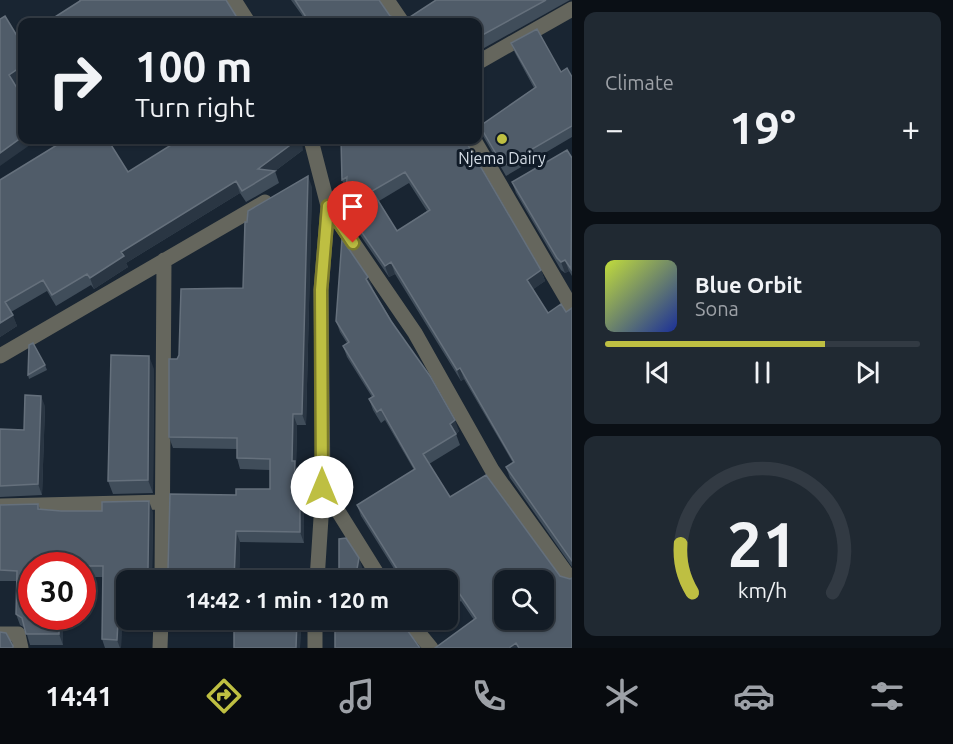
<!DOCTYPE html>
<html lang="en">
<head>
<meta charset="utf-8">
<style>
	body { margin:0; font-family:Ubuntu,sans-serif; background:#202932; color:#f1f3f6; height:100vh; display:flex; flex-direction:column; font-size:22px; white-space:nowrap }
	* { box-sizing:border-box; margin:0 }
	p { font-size:20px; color:#9da1a7 }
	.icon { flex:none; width:33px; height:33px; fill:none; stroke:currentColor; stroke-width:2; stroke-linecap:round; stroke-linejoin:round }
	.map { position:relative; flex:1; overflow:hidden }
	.panel { display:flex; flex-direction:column; gap:12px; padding:12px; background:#0a0f15; width:381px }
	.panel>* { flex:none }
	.hud { position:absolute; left:18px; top:18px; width:464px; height:126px; border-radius:12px; box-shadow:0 2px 4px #0004,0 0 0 2px #323a43; background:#131c26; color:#f1f3f6; overflow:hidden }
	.tools { position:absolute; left:494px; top:570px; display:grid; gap:12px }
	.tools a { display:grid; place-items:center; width:60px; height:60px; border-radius:12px; background:#131c26; box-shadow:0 2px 4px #0004,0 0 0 2px #323a43; font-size:30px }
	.speed { position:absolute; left:18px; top:552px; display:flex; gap:12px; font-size:30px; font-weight:700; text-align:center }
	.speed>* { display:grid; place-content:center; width:78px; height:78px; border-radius:50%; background:#131c26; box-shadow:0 2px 4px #0004,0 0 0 2px #323a43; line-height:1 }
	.speed .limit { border:9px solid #d22; background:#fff; color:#111 }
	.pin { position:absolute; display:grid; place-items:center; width:51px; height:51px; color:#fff; margin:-62px -26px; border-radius:50% 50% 50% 0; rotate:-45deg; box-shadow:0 0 6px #0007 }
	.pin .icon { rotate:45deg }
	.me { position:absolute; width:66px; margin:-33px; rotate:0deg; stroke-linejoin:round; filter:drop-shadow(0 0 4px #0008) }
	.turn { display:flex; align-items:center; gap:21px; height:126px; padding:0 18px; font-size:27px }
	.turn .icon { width:78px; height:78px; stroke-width:2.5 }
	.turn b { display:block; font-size:42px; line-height:51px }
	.big { font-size:45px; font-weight:700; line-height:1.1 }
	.panel .widget { flex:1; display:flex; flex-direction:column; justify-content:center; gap:9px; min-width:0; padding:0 21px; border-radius:12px; background:#202932 }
	.panel .dial { align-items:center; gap:0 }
	.dial svg { height:156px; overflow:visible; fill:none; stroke:#323a43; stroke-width:7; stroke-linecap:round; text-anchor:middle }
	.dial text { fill:#f1f3f6; stroke:none }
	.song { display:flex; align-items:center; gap:18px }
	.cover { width:72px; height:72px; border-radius:9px; background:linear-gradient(135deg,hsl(70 70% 55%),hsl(230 70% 35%)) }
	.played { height:6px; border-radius:3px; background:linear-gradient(90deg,#bebf42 70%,#323a43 70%) }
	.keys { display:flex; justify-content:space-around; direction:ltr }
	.heat { display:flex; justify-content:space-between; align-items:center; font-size:33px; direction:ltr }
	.trip { position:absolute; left:116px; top:570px; width:342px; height:60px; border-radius:12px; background:#131c26; box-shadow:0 2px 4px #0004,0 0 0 2px #323a43; font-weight:700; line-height:60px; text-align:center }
	.menu { display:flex; height:96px; justify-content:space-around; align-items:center; background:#080b0f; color:#9da1a7 }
	.menu .icon { width:42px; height:42px }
	.menu .current { color:#bebf42 }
	.menu b { font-size:27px; color:#f1f3f6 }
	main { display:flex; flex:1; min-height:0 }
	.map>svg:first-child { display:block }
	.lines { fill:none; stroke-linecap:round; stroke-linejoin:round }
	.minor { stroke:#65665d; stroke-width:15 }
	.wall { fill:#404d5a; fill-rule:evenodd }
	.shaded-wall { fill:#2a3643 }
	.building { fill:#505c69; stroke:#65707c; stroke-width:1.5; fill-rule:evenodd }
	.route-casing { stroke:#7c7c2b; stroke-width:15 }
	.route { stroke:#bebf42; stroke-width:10 }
	.poi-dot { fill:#bebf42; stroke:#101b28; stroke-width:2 }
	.labels { text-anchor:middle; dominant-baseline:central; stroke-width:6; stroke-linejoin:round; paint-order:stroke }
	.poi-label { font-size:16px; fill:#d5dde6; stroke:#101b28 }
</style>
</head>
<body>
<main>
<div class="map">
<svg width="572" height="648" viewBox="0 0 572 648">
	<rect width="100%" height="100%" fill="#192532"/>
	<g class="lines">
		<path class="minor" d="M234,0l14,22
			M387,0l15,22
			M477,63l95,-54
			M311,140l17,66 -7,84 2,197 -6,93
			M474,140l98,168
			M328,206l87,127 77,137 80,111
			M0,356l265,-154
			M323,487l58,93
			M0,506l165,-4
			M162,580l2,-320
			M408,620l23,28
			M0,634h18l3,14
			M160,648l1,-28
			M315,648v-28"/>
	</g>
	<path class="wall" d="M291,0h88l11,16 14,5 32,-21h134l-93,52v-30l-173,-4z
		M511,43l61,34v60l-66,39 -23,-40 -3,-10 54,-38 -19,-35z
		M341,140h116l84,130 4,11 -12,8 15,24 18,-1 6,-4v259l-62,-89 -4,-11 7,-4 -49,-84 -3,2 -66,-107 -6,3 -40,-58 -4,-11 1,-17 -4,-11zM409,183l18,28 -30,20 -18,-30z
		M303,150l-28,21 4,12 -33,19 -6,-9 -114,70 2,4 -34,22 -3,-4 -35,21 -9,-15 -36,21 6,14 -17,11v-157l128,-8z
		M572,158v118l-3,-5 -4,2 -4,-3 -45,-77 -4,-11z
		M312,187l-6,238h-9l-1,41 3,6 -1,17h2l4,11v43l-64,-1 -1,38h-113v34l-4,-1 -1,35h-16l-3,-9 1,-62h-21v-11h-50l31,50v29h-33l-5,-17 -5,-3 -4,-11 1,-33h-17v-76l38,-1 2,5 21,2 92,1 -1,64 5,3 6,-2 73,-82 34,-6v-19l-30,-1 -3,-11v-9l-64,-1 -4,-11 8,-78 66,-71 4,-66z
		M342,239l117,192 -3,3 4,11 -31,19 21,33 110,79 10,3 2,69h-137l39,-28 -13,-19 -14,9v-30h-46l-40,-64 -4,-11 57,-35 -29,-50 -4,3 -8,-13 -4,-11 3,-2 -25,-40 -4,-11 4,-3 -7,-11 -4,-11z
		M45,365l2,5 -18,9 -1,-4z
		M154,369l-1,124 -40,1 -5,-13z
		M45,406l-3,89 -42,2v-68l24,1z
		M172,620h129l-1,28 -66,-23 -61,-2z
		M420,620h11l-7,4z"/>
	<path class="shaded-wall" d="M221,17l2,5h-11z
		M22,66v14l-10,6 -3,-11z
		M22,137v3h15l-37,26v-13z
		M297,140h5l1,10 -28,21 -17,-2z
		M308,176l4,11 -6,238 -4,-11z
		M236,181l4,12 -114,70 2,4 -34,22 -4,-11 31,-26z
		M565,260l4,11 -4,2 -4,-11z
		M391,262l4,12 -6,3 -4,-11z
		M541,270l4,11 -14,10 -4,-11z
		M368,277l5,11 -3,2 -4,-11z
		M13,315l4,11 -17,11v-14z
		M149,356l5,13 -1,124 -5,-13z
		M460,368l4,11 -3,2 -4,-11z
		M41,396l4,10 -3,89 -4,-11z
		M293,414l4,11 -1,41 3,6 -1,28 -4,-11 -2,-28z
		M455,420l4,11 -5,4 -4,-11z
		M300,489l4,11v43l-4,-11z
		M149,501l4,11 -1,68 -4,-11z
		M236,531l4,11 -1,38h-5z
		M359,558l4,12 -2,10h-6z
		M119,603l3,10 -1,35h-1l-3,-8z
		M59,616h4v29l-4,-11z
		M297,620h4l-1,28h-4z
		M516,643l2,5h-9z"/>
	<path class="building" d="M80,0h146l10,16 6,6h-18l-3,-5 -9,5h-165l33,-21z
		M295,0h84l11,16 14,5 32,-21h110l-69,38v-16h-180l9,-5z
		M5,16l17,28v22l-13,9 13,21v41l-22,16v-134z
		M537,29l24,43 6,-4 5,9v49l-69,40 -23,-40 56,-39 -25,-44z
		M65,140h43l20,32 51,-32h118l-39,29 17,2 -33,20 -6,-10 -115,71 3,4 -34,22 -3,-4 -35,21 -9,-15 -38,22 8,13 -13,8v-143z
		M341,140h124l76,130 -14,10 21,33 13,-9 5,8 6,-4v253l-66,-94 8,-5 -54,-94 -3,2 -66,-108 -6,4 -40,-58 2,-31 -5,3zM405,172l25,38 -33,21 -25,-40z
		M567,150l5,8 -1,111 -6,-9 -4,2 -4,-4 -45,-76z
		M308,176l-6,238h-9l-1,47h3l-1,28h6v43l-64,-1 -2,49h-108v23h-7l-2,37 -15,-1 1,-73h-71v50h27v18h-33l-4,-16 -6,-4 1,-43 -17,-1v-65l38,-1v5l23,2h41v-9l47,-1 -1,68 2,5 7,5 6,-2 5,-7 2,-76 66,1v-6h34v-30l-33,-1v-20l-68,-1v-78h8l2,-4 2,-66 62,-1 2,-66h2l1,-11z
		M342,239l26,38 -2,2 25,42 39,55 25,44 -5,4 6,10 -33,20 27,43 36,-22 74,101 10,3 2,-1v70h-53l-3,-5 -7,5h-74l41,-30 -19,-28 -10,6v-16h-43l-47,-75 58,-36 -34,-60 -4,3 -8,-13 5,-3 -31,-50 6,-4 -13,-21zM504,580h39v40h-39z
		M33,343l12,22 -17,10 1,-30z
		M111,355l38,1 -1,124 -40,1z
		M25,395l16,1 -3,88 -38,2v-57l24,1z
		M346,538l13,20 -4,22h-16v-41z
		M234,620h63l-1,28h-62z
		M335,620h65l20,28h-85z
		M0,632l6,1 7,13v2h-13z"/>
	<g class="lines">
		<g class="route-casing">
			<path id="route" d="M322,487l-1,-197 7,-84 25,37"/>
		</g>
		<use href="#route" class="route"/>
	</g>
	<circle class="poi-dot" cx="502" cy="139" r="6"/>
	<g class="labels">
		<g class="poi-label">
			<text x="502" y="158">Njema Dairy</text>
		</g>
	</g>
</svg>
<div class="tools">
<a><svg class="icon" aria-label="search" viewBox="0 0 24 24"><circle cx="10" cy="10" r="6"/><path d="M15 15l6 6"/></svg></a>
</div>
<div class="speed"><div class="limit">30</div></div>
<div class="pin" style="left:353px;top:243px;background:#d93025"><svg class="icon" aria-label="arrive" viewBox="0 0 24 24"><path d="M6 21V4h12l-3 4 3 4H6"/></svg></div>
<svg class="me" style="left:322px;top:487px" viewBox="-20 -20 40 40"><circle r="19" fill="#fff"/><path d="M0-13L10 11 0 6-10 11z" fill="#bebf42"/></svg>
<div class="trip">14:42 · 1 min · 120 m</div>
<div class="hud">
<div class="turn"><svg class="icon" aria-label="right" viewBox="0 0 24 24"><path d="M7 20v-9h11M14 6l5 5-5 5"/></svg><div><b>100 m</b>Turn right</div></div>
</div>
</div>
<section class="panel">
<div class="widget"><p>Climate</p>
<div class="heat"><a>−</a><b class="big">19°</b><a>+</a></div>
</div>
<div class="widget">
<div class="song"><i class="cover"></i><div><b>Blue Orbit</b><p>Sona</p></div></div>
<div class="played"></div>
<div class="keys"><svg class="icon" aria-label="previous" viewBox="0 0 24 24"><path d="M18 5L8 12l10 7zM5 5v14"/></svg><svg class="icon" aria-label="pause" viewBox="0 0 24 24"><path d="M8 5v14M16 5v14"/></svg><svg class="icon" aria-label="next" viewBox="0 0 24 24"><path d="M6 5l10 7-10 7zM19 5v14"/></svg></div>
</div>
<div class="widget dial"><svg viewBox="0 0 100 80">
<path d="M14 69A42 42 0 1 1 86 69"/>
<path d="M14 69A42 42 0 0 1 8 44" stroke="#bebf42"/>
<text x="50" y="56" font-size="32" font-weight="700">21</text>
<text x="50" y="72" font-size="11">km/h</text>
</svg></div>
</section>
</main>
<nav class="menu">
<b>14:41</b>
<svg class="icon current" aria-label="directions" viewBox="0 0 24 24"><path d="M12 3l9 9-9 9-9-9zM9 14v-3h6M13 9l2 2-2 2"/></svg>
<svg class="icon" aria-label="music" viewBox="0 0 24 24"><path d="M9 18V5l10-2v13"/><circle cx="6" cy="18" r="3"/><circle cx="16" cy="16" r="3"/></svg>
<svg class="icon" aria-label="phone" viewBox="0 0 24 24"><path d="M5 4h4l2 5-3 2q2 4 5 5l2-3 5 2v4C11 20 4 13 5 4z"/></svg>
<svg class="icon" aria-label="climate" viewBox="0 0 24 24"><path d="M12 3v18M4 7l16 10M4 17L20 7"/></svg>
<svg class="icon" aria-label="car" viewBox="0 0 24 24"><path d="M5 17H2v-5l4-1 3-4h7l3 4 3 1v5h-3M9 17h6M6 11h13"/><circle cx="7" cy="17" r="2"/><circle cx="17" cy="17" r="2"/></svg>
<svg class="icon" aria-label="filters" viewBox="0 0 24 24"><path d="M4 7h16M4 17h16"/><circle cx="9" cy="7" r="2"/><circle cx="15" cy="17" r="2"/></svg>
</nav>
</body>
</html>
